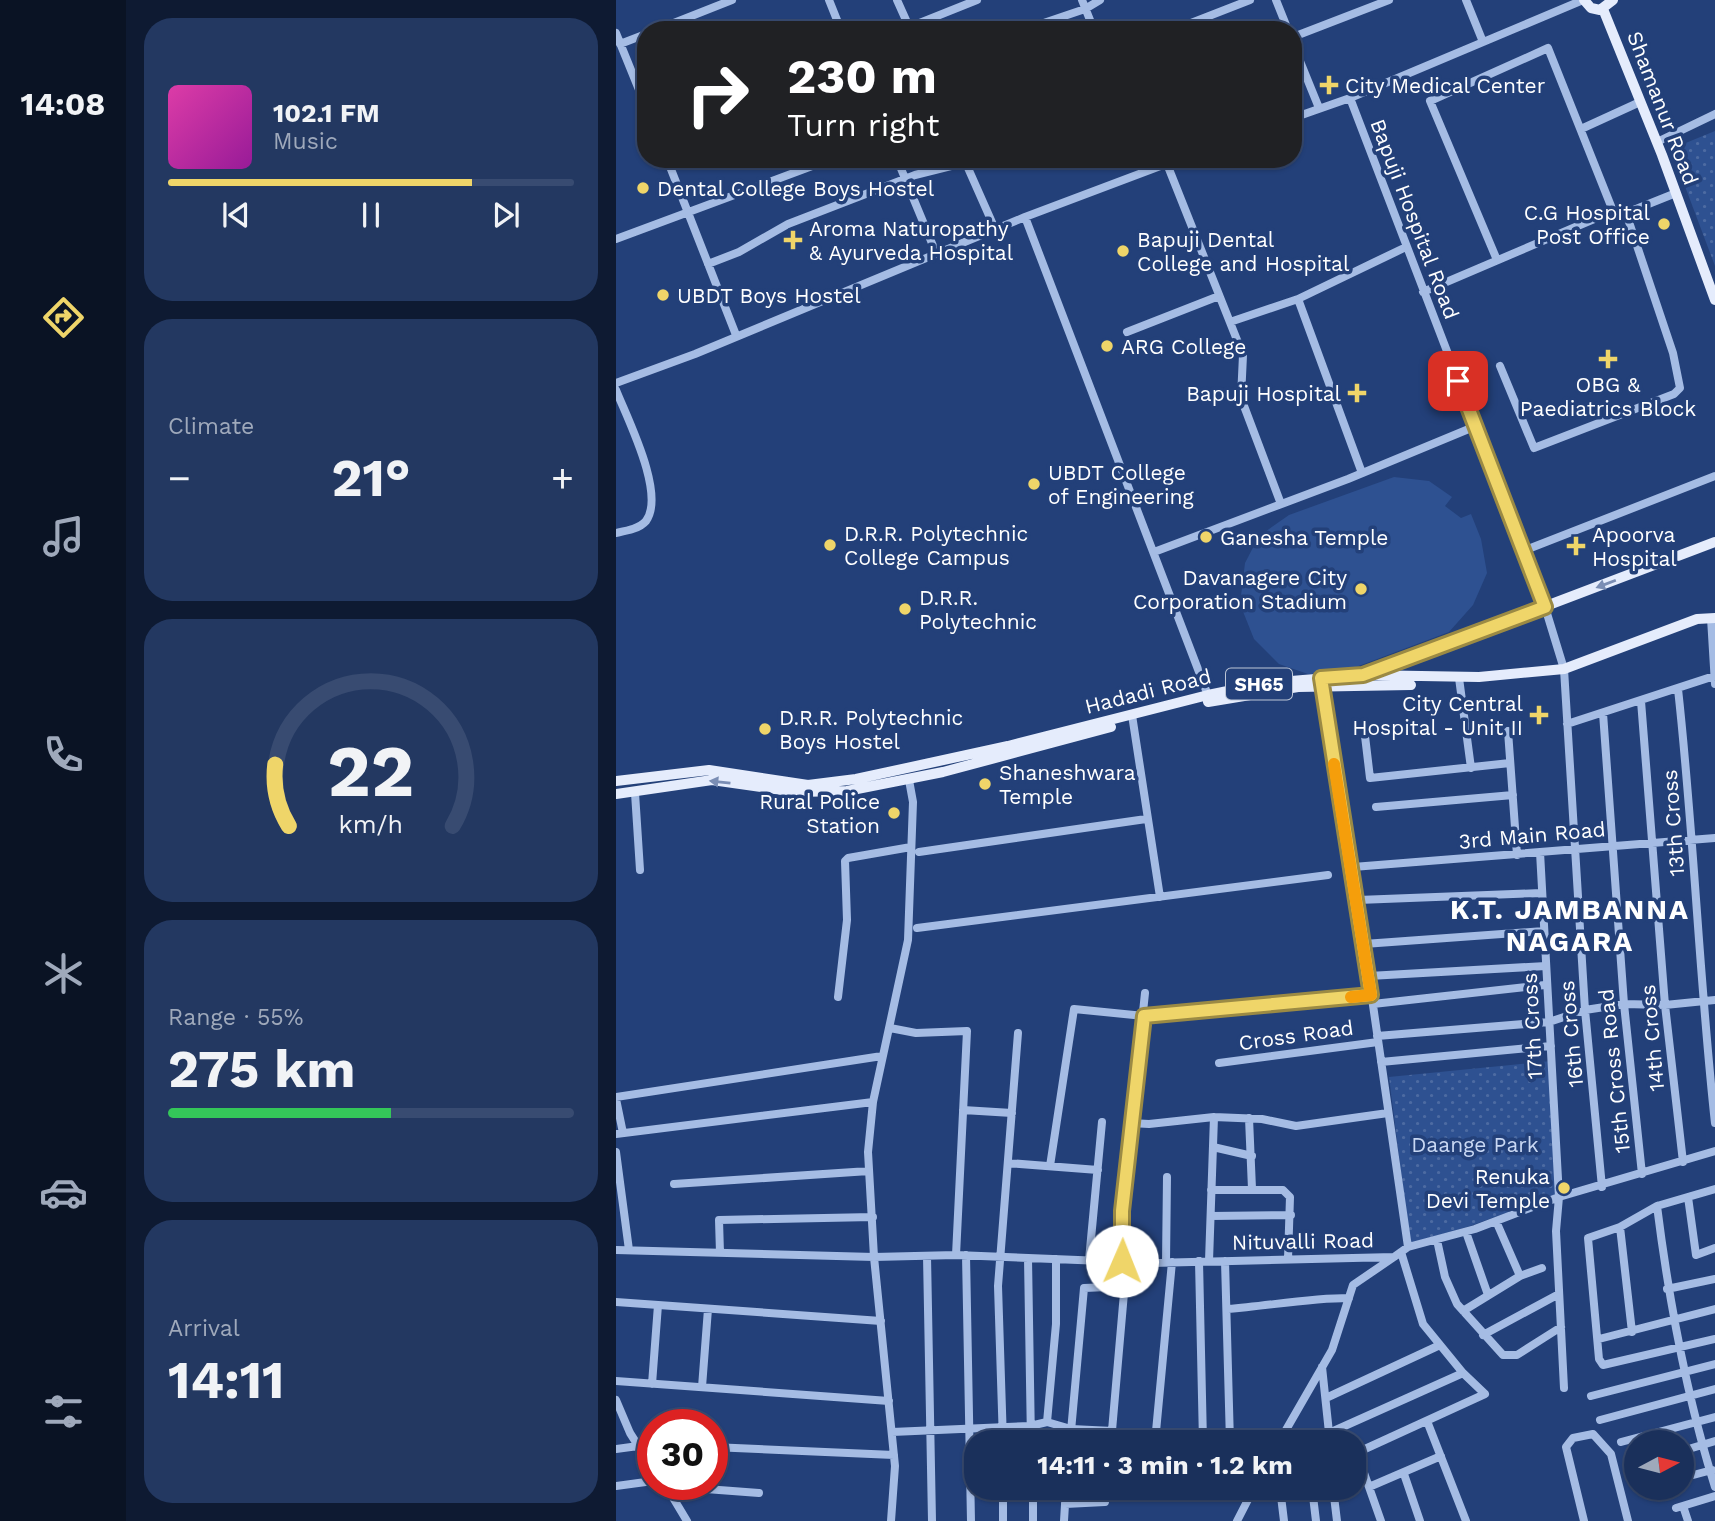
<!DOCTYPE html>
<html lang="en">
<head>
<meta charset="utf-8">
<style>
	body { margin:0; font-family:"Work Sans",sans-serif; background:#233861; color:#f1f3f6; height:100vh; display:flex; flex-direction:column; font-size:26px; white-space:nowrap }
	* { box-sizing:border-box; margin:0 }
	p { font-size:23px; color:#9fa9bb }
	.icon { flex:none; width:38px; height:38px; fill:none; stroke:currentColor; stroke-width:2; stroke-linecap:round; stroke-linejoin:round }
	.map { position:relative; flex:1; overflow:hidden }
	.side { display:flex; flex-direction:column; gap:18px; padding:18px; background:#0e1a32; width:490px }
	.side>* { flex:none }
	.hud { position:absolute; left:21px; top:21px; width:665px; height:147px; border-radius:28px; box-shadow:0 2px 5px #0004,0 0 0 2px #384b71; background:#202124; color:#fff; overflow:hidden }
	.needle { width:46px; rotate:83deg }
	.buttons { position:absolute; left:1008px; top:1430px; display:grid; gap:14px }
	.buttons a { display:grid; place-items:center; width:70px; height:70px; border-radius:50%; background:#1a305b; box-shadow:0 2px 5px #0004,0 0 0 2px #384b71; font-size:35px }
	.speed { position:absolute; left:21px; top:1409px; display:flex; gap:14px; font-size:35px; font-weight:700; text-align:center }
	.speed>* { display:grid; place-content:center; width:91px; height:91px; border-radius:50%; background:#1a305b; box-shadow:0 2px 5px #0004,0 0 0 2px #384b71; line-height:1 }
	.speed .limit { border:10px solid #d22; background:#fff; color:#111 }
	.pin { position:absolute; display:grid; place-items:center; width:60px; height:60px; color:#fff; margin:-30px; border-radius:14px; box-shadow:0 4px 10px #0006 }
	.me { position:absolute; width:77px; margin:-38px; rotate:1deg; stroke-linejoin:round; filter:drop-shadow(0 0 5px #0008) }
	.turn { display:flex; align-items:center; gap:24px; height:147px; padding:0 35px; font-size:32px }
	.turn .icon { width:91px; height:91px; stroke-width:2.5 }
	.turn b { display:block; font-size:49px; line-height:60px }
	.big { font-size:52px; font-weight:700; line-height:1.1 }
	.side .tile { flex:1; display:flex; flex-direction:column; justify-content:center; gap:10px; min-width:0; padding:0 24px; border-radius:28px; background:#233861 }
	.side .dial { align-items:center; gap:0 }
	.dial svg { height:182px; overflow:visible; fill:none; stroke:#384b71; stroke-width:7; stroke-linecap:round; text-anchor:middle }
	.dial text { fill:#f1f3f6; stroke:none }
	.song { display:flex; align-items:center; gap:21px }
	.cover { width:84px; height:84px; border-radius:10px; background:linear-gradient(135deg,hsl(320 70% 55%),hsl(300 70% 35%)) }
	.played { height:7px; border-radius:4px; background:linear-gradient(90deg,#efd569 75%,#384b71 75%) }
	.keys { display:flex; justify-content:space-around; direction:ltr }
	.heat { display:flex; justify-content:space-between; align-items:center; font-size:38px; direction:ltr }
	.charge { height:10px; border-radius:5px; background:linear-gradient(90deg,#34c759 55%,#384b71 0) }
	.trip { position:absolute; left:348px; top:1430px; width:402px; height:70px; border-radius:28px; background:#1a305b; box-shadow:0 2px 5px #0004,0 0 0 2px #384b71; font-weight:700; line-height:70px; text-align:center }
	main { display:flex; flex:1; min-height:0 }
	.menu { display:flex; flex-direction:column; width:126px; justify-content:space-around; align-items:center; background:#0a1324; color:#9fa9bb }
	.menu .icon { width:49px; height:49px }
	.menu .current { color:#efd569 }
	.menu b { font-size:32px; color:#f1f3f6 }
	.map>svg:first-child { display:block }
	.park { fill:url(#park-dots) }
	.pitch { fill:#2e5191 }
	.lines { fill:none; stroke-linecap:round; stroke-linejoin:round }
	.minor { stroke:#a5bce4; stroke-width:8 }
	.major { stroke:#e5ecfc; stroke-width:10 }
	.oneway { fill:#7a8db4 }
	.route-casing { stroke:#9b8a44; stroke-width:18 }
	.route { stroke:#efd569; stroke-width:12 }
	.slow { stroke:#f59e0b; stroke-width:12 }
	.poi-dot { fill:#efd569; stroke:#234079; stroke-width:2.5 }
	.labels { text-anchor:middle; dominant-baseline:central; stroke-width:7; stroke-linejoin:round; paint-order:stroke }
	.shield { fill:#234079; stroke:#bdc6d7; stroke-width:2 }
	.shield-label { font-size:19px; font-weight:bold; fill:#fff }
	.poi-label { font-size:21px; fill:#fff; stroke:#234079; text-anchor:start }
	.street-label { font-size:21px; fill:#fff; stroke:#234079 }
	.park-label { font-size:21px; fill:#c8d7f3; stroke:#234079 }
	.district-label { font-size:28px; font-weight:bold; letter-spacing:2px; fill:#fff; stroke:#234079 }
</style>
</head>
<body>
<main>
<nav class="menu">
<b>14:08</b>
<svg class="icon current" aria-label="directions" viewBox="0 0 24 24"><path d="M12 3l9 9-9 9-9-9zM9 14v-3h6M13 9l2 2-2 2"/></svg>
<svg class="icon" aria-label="music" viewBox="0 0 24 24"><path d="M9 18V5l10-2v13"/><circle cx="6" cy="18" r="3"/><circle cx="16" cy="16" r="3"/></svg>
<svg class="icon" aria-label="phone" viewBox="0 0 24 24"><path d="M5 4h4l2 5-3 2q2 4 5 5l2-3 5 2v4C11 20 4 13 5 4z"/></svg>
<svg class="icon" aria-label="climate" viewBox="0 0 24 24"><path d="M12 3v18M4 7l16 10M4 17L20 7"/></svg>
<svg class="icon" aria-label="car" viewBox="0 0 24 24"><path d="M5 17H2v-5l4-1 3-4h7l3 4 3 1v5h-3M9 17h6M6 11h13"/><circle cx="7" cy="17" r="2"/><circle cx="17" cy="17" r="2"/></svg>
<svg class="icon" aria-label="filters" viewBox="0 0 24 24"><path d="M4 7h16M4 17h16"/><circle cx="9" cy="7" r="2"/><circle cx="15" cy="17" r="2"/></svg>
</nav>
<section class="side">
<div class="tile">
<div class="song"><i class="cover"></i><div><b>102.1 FM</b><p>Music</p></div></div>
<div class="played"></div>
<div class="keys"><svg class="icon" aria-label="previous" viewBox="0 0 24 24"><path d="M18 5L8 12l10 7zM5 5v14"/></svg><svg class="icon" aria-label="pause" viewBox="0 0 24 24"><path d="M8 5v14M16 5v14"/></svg><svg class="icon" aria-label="next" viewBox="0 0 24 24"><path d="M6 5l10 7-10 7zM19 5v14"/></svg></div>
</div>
<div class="tile"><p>Climate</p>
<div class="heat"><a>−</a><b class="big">21°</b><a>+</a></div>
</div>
<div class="tile dial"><svg viewBox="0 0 100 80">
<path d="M14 69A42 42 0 1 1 86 69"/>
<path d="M14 69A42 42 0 0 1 8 42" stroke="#efd569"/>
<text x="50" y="56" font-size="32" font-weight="700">22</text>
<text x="50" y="72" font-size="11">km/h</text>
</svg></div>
<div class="tile"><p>Range · 55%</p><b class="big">275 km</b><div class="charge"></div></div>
<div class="tile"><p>Arrival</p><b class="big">14:11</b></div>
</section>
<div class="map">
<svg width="1099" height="1521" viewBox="0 0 1099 1521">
	<defs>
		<pattern id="park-dots" width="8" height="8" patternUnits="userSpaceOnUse" patternTransform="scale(1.75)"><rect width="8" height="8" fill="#2e5191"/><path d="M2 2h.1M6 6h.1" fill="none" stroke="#4d6ba2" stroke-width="1.8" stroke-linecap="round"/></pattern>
	</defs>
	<rect width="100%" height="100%" fill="#234079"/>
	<path class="park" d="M1099,131v135l-44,-117z
		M935,1061l5,134 -89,32 -57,16 -21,-166z"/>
	<path class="pitch" d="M778,477l35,4 23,16 -7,9 16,12 10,-4 10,25 6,34 -14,32 -24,27 -109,41 -32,1 -29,-10 -25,-25 -14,-35 5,-41 14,-27 30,-21z"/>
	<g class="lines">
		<path class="minor" d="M213,0l12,30
			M281,0l13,29
			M466,0l12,30
			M660,0l12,30
			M850,0l17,42
			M40,30l76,-30
			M286,30l75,-30
			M407,30l62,-21 15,-9
			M557,30l77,-30
			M0,33l30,74
			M677,37l96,-37
			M4,44l26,-10
			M677,44l26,64
			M734,98l195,509 19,62 21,341 17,177
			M677,118l57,-20 233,-98
			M965,129l59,-27
			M1041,142l58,-28
			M51,159l69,176
			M281,159l39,94
			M348,159l31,70
			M529,159l4,11
			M53,164l14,-5
			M551,164l76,191 -2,43 40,106
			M409,217l184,481
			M0,239l215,-80
			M881,260l-67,-159 118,-53 65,163 13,2
			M92,264l31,-12 49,-28 127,-49 64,-16
			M807,292l190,-81
			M682,299l64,174
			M614,322l68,-23 108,-52
			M511,332l92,-36
			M884,366l34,82 140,-54 6,-6 -7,-35 -47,-140 50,-20
			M0,383l79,-29 330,-137 154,-58
			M0,390c11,28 50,104 30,131 -7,8 -20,10 -30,12
			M907,551l192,-75
			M538,552l194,-73 128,-53
			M1095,618l4,66
			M843,678l12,90
			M705,684l32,183 55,380
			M1062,689c16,144 21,289 37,434
			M1025,701l24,304 18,157
			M987,713l21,291 18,170
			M516,715l28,182
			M951,724l147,-48
			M892,731l9,124
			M749,736l5,42 140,-15
			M19,793l5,77
			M760,807l137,-12
			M303,852l227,-33
			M924,852l19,345 -3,34 8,157
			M737,867l362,-29
			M742,900l183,-7
			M301,928l411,-53
			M748,944l180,-13
			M753,976l177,-10
			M222,997l9,-77 -2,-59 3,-3 63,-11
			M757,1004l172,-19
			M274,1028l26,5 51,-2 -11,224
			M761,1036l172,-14 36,-12 39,-6 41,1 50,-5
			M765,1062l170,-16
			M603,1063l159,-21
			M0,1097l266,-41
			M0,1099l7,34
			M347,1110l49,3
			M633,1118l3,71
			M515,1123l18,1 65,-7
			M0,1134l257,-32
			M597,1147l39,9
			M0,1152l13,98
			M392,1163l90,7
			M434,1166l24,-157 70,7 227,-21
			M58,1184l195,-13
			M1099,1189l-58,17c12,95 29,189 58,281
			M595,1190h72l7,7 -2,62
			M1072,1197l8,58 19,-7
			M1041,1206l-37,21 -32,11 11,121 4,6 112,-26
			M595,1216l80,-1
			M880,1221l24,55
			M1004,1227l12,105
			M850,1232l22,63
			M821,1240l8,37 12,27 46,51h14l44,-28
			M0,1250l258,7 82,-2 196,8 242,-6 14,-10 67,-18 84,-32 156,-46
			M104,1253l-1,-33 154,-3
			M350,1255l5,266
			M311,1256l5,265
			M412,1258l3,184
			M473,1260l13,-138
			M506,1261v-50l23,-218
			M583,1261l4,181
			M593,1261l5,-144 48,2 34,7 92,-13
			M609,1261l5,181
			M550,1262l1,-85
			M492,1287l16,6 -13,149
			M1051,1289l48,-10
			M0,1302l265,19
			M612,1309c40,-3 80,-11 121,-11
			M847,1311l57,-35 22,-8
			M867,1335l76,-41
			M983,1339l116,-30
			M706,1367l8,75
			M0,1381l273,20
			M36,1384l6,-79
			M86,1387l6,-78
			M975,1396l124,-32
			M710,1398l114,-53
			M0,1400l14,33 23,36
			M984,1420l115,-31
			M811,1421l39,100
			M431,1422l24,7 42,2
			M276,1432l138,-6 17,-4 9,-98v-65
			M713,1433l134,-60
			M387,1442l-5,-156 20,-253
			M454,1442l14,-154 24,-1 4,-26
			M539,1442l17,-180
			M663,1442l53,-92 21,-65 41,-28
			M1005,1442l94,-25
			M96,1447l182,8
			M0,1449l37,-5
			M1066,1451l33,-10
			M741,1453l24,68
			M738,1454l131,-60 -22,-21 -40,-49 -22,-72
			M788,1474l16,47
			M1066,1478l30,-8
			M0,1486l37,-5
			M50,1486l93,7
			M50,1486l21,35
			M753,1487l72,-31
			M387,1488v33
			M664,1488l4,33
			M696,1488l4,33
			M717,1488l4,33
			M449,1504l40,-2 1,-14
			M1067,1506l5,15
			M1060,1508l39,-12
			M275,1521l4,-55 -21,-209 -6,-105 5,-50 35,-162 5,-138 -4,-22
			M417,1521v-33
			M448,1521l2,-33
			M621,1521l17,-33
			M968,1521l-18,-74 7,-9 20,-4 18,20 17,67"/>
		<path class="major" d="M968,0l7,8 9,2 13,-10
			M987,9l59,146 53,145
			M751,674l348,-132
			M592,702l90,-15 113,-2
			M0,781l93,-11 99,15 48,-6 152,-33 200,-51 59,-12 96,-8 116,2 85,-8 133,-50 18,-1
			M0,794l96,-14 84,12 51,-1 96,-19 168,-45"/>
	</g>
	<defs><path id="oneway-solid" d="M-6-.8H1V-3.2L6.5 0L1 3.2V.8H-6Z" transform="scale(1.75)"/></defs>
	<g class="oneway">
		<use href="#oneway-solid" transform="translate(990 584) rotate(159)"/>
		<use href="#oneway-solid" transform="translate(104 782) rotate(-174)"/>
	</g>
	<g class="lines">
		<g class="route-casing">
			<path id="route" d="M506,1261v-50l22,-195 227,-21 -50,-317 42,-3 182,-68 -87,-226"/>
		</g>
		<use href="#route" class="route"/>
		<path class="slow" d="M718,764l37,231 -20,2"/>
	</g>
	<g class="poi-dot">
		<path d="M709.5 74.5h7v7h7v7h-7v7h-7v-7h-7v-7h7z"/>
		<circle cx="27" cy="188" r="7"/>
		<circle cx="1048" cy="224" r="7"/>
		<path d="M173.5 229.5h7v7h7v7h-7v7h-7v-7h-7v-7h7z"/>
		<circle cx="507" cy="251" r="7"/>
		<circle cx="47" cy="295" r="7"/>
		<circle cx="491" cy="346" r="7"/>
		<path d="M988.5 348.5h7v7h7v7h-7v7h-7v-7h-7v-7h7z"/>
		<path d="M737.5 382.5h7v7h7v7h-7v7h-7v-7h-7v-7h7z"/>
		<circle cx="418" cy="484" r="7"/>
		<circle cx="590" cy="537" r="7"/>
		<circle cx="214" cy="545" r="7"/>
		<path d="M956.5 535.5h7v7h7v7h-7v7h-7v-7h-7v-7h7z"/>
		<circle cx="745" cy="589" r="7"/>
		<circle cx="289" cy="609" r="7"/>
		<path d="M919.5 704.5h7v7h7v7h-7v7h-7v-7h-7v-7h7z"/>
		<circle cx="149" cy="729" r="7"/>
		<circle cx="369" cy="784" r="7"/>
		<circle cx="278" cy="813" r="7"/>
		<circle cx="948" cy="1188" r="7"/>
	</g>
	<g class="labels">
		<rect class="shield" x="610" y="668.5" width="66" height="31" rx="5"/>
		<g class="shield-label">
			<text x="643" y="684">SH65</text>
		</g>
		<g class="poi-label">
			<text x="729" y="85">City Medical Center</text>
			<text x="41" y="188">Dental College Boys Hostel</text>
			<text x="1034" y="212" text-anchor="end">C.G Hospital<tspan x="1034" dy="24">Post Office</tspan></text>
			<text x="193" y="228">Aroma Naturopathy<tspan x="193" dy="24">&amp; Ayurveda Hospital</tspan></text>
			<text x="521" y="239">Bapuji Dental<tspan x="521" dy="24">College and Hospital</tspan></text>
			<text x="61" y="295">UBDT Boys Hostel</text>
			<text x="505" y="346">ARG College</text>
			<text x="992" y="384" text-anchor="middle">OBG &amp;<tspan x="992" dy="24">Paediatrics Block</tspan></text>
			<text x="725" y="393" text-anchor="end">Bapuji Hospital</text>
			<text x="432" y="472">UBDT College<tspan x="432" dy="24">of Engineering</tspan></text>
			<text x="228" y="533">D.R.R. Polytechnic<tspan x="228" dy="24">College Campus</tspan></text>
			<text x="976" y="534">Apoorva<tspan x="976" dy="24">Hospital</tspan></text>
			<text x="604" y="537">Ganesha Temple</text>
			<text x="731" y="577" text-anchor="end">Davanagere City<tspan x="731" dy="24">Corporation Stadium</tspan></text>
			<text x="303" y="597">D.R.R.<tspan x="303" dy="24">Polytechnic</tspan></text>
			<text x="907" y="703" text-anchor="end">City Central<tspan x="907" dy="24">Hospital - Unit II</tspan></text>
			<text x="163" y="717">D.R.R. Polytechnic<tspan x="163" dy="24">Boys Hostel</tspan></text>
			<text x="383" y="772">Shaneshwara<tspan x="383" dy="24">Temple</tspan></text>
			<text x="264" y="801" text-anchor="end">Rural Police<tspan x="264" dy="24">Station</tspan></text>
			<text x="934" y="1176" text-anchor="end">Renuka<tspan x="934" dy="24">Devi Temple</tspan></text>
		</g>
		<g class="street-label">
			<text transform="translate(1047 108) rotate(69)">Shamanur Road</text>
			<text transform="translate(799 219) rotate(69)">Bapuji Hospital Road</text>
			<text transform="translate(532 691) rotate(-14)">Hadadi Road</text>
			<text transform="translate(1057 823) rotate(-94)">13th Cross</text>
			<text transform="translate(916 835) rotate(-5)">3rd Main Road</text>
			<text transform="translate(916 1026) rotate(-93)">17th Cross</text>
			<text transform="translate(955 1034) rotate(-95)">16th Cross</text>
			<text transform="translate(680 1035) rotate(-8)">Cross Road</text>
			<text transform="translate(1036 1038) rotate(-95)">14th Cross</text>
			<text transform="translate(998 1071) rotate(-96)">15th Cross Road</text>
			<text transform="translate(687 1241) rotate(-1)">Nituvalli Road</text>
		</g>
		<g class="park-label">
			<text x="859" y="1144">Daange Park</text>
		</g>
		<g class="district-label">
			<text x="954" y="909">K.T. JAMBANNA<tspan x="954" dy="32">NAGARA</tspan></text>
		</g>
	</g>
</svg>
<div class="buttons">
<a><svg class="needle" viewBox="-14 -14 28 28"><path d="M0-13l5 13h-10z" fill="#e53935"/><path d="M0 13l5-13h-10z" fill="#9fa9bb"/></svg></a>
</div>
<div class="speed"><div class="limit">30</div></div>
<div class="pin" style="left:842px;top:381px;background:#d93025"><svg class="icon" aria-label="arrive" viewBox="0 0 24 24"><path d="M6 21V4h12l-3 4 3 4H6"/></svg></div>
<svg class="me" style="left:506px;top:1261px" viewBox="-20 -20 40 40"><circle r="19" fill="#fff"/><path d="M0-13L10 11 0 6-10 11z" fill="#efd569"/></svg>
<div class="trip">14:11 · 3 min · 1.2 km</div>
<div class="hud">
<div class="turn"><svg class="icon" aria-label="right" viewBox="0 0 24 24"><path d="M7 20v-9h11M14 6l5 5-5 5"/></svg><div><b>230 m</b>Turn right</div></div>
</div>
</div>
</main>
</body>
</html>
